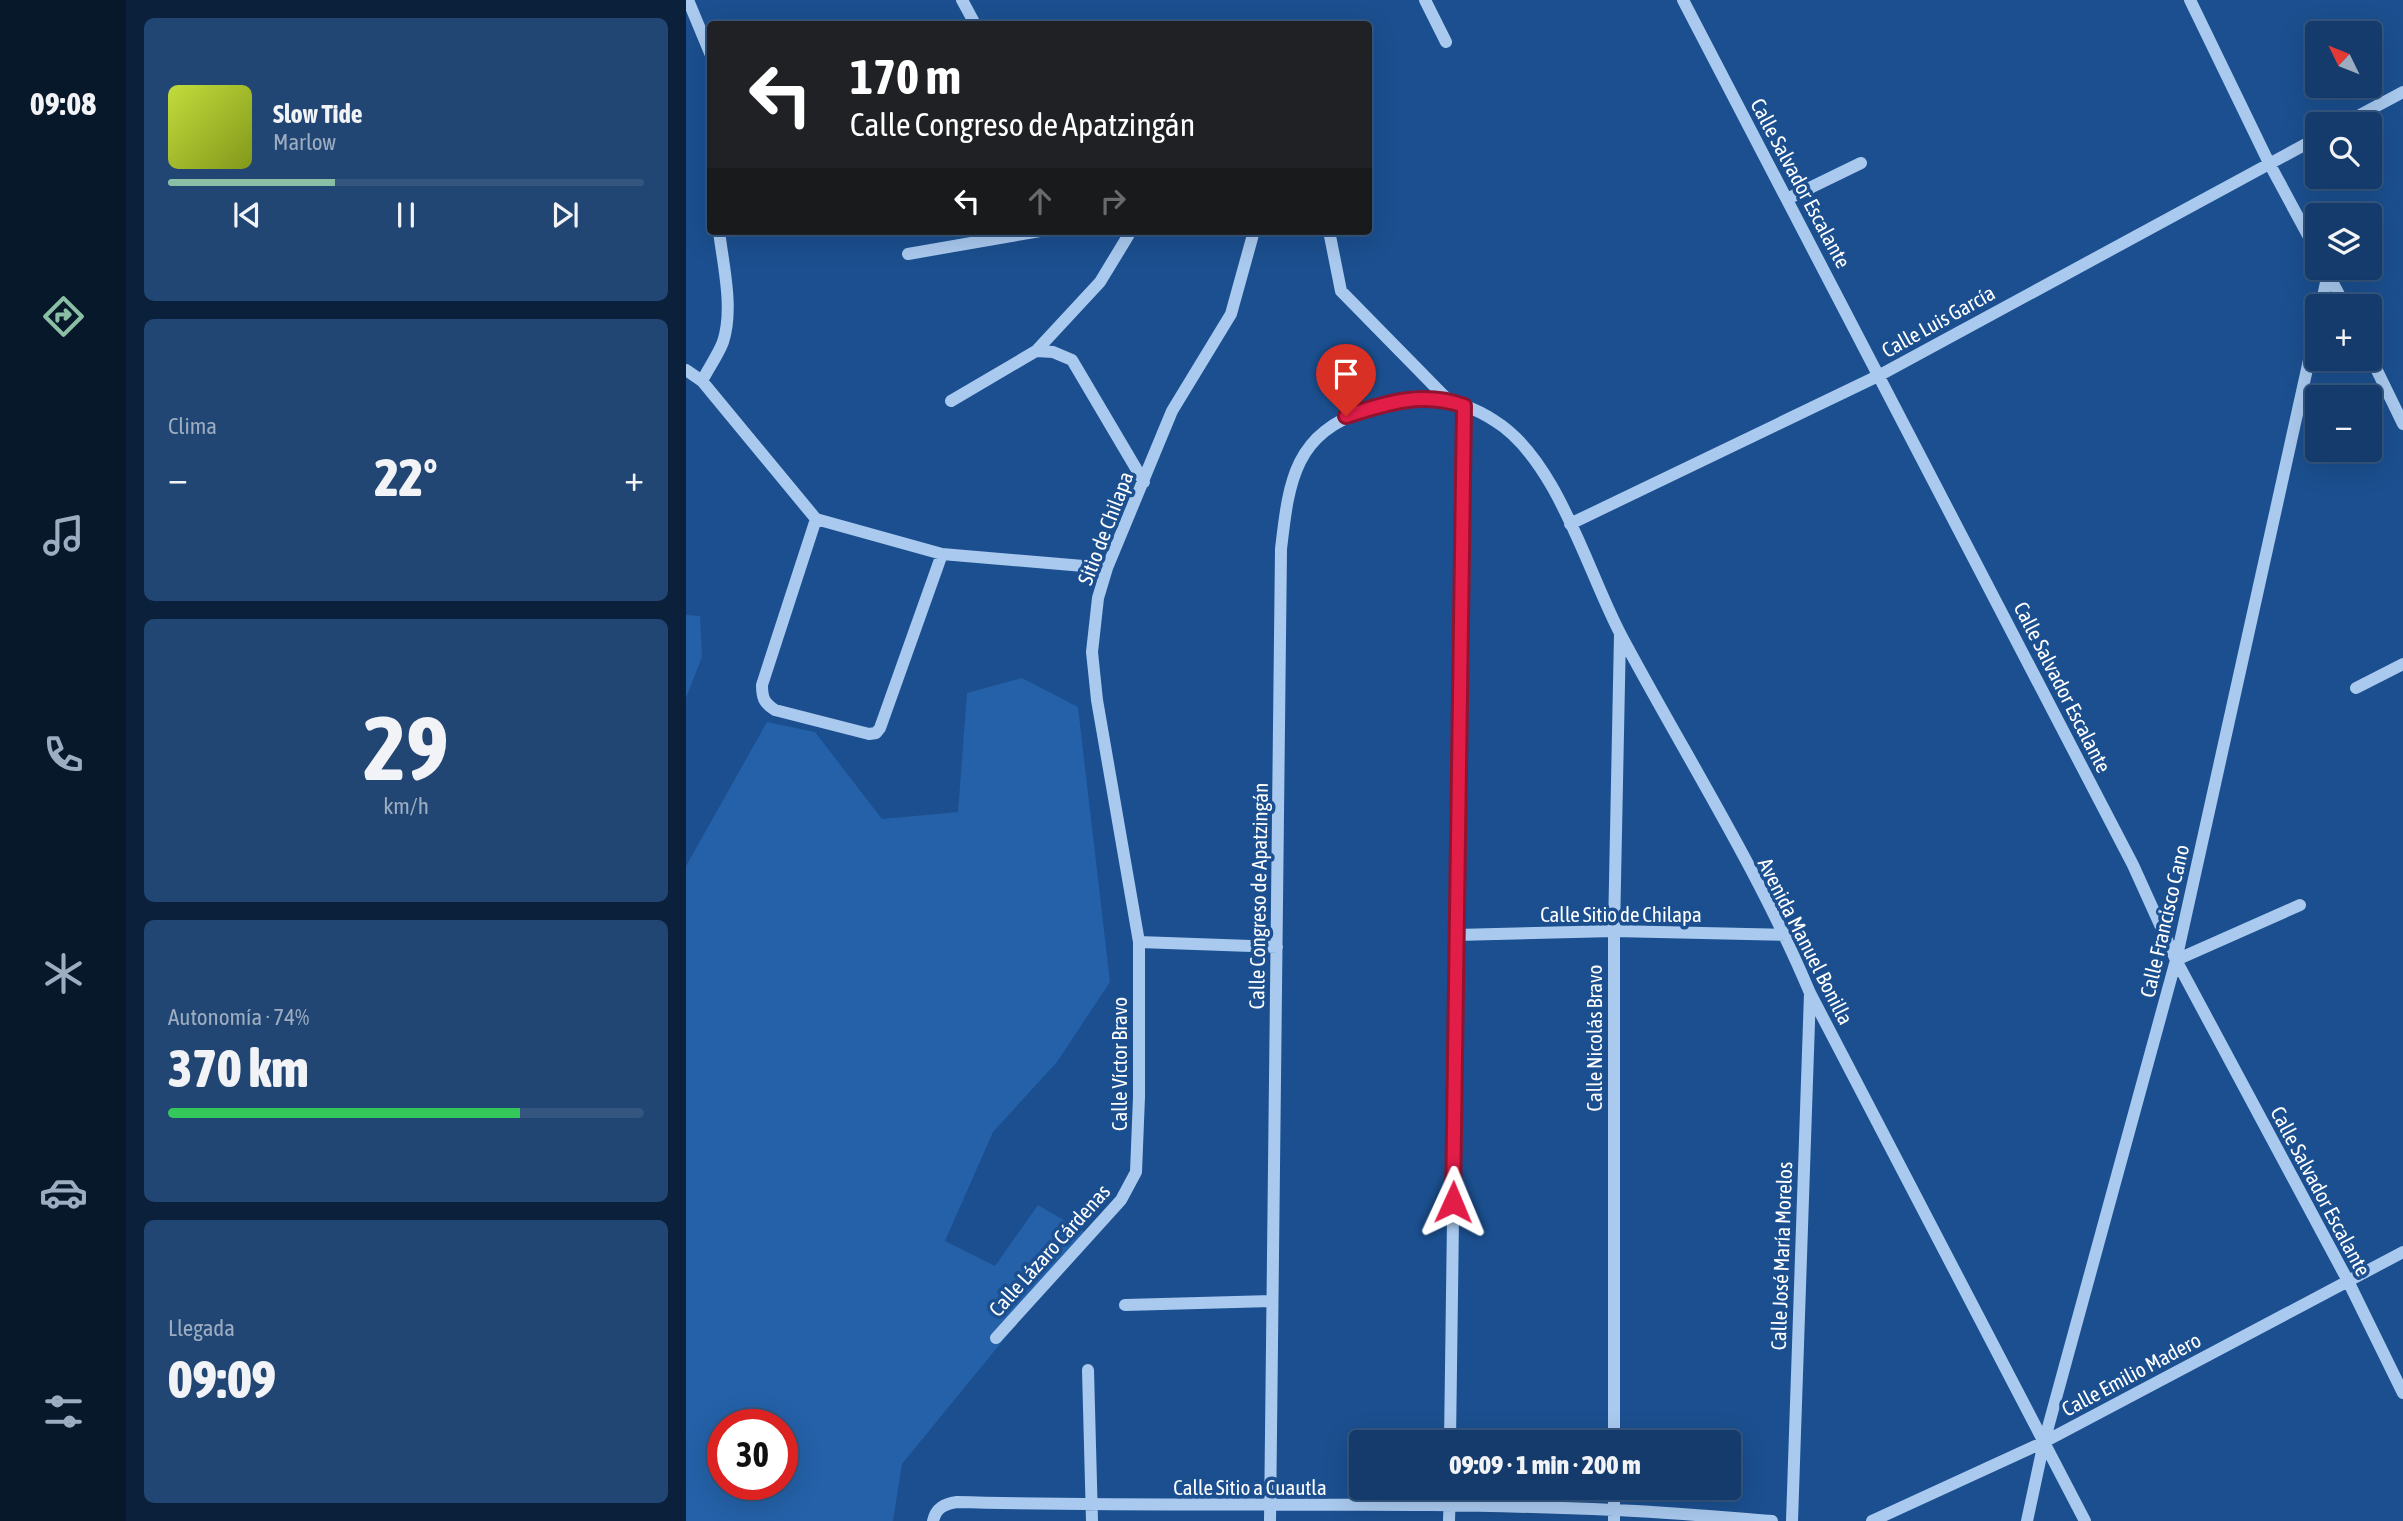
<!DOCTYPE html>
<html lang="es">
<head>
<meta charset="utf-8">
<style>
	body { margin:0; font-family:"Asap Condensed",sans-serif; background:#214673; color:#f1f3f6; height:100vh; display:flex; flex-direction:column; font-size:26px; white-space:nowrap }
	* { box-sizing:border-box; margin:0 }
	p { font-size:23px; color:#9dadc1 }
	.icon { flex:none; width:38px; height:38px; fill:none; stroke:currentColor; stroke-width:2; stroke-linecap:round; stroke-linejoin:round }
	.map { position:relative; flex:1; overflow:hidden }
	.side { display:flex; flex-direction:column; gap:18px; padding:18px; background:#0b203b; width:560px }
	.side>* { flex:none }
	.top-card { position:absolute; left:21px; top:21px; width:665px; height:214px; border-radius:7px; box-shadow:0 7px 28px #0002,0 0 0 2px #33557e; background:#202124; color:#fff; overflow:hidden }
	.needle { width:46px; rotate:313deg }
	.controls { position:absolute; left:1619px; top:21px; display:grid; gap:14px }
	.controls a { display:grid; place-items:center; width:77px; height:77px; border-radius:7px; background:#143b6b; box-shadow:0 7px 28px #0002,0 0 0 2px #33557e; font-size:35px }
	.speed { position:absolute; left:21px; top:1409px; display:flex; gap:14px; font-size:35px; font-weight:700; text-align:center }
	.speed>* { display:grid; place-content:center; width:91px; height:91px; border-radius:50%; background:#143b6b; box-shadow:0 7px 28px #0002,0 0 0 2px #33557e; line-height:1 }
	.speed .limit { border:10px solid #d22; background:#fff; color:#111 }
	.pin { position:absolute; display:grid; place-items:center; width:60px; height:60px; color:#fff; margin:-72px -30px; border-radius:50% 50% 50% 0; rotate:-45deg; box-shadow:0 0 7px #0007 }
	.pin .icon { rotate:45deg }
	.me { position:absolute; width:77px; margin:-38px; rotate:1deg; stroke-linejoin:round; filter:drop-shadow(0 0 5px #0008) }
	.turn { display:flex; align-items:center; gap:24px; height:147px; padding:0 28px; font-size:32px }
	.turn .icon { width:91px; height:91px; stroke-width:2.5 }
	.turn b { display:block; font-size:49px; line-height:60px }
	.lanes { display:flex; align-items:center; height:66px; padding:0 28px; background:#0003; justify-content:center; gap:35px; direction:ltr }
	.lanes .off { opacity:.35 }
	.big { font-size:52px; font-weight:800; line-height:1.1 }
	.side .widget { flex:1; display:flex; flex-direction:column; justify-content:center; gap:10px; min-width:0; padding:0 24px; border-radius:10px; background:#214673 }
	.side .dial { align-items:center; gap:0 }
	.dial b { font-size:91px; line-height:1 }
	.song { display:flex; align-items:center; gap:21px }
	.cover { width:84px; height:84px; border-radius:10px; background:linear-gradient(135deg,hsl(70 70% 55%),hsl(70 70% 35%)) }
	.played { height:7px; border-radius:4px; background:linear-gradient(90deg,#8abfa5 35%,#33557e 35%) }
	.keys { display:flex; justify-content:space-around; direction:ltr }
	.heat { display:flex; justify-content:space-between; align-items:center; font-size:38px; direction:ltr }
	.charge { height:10px; border-radius:5px; background:linear-gradient(90deg,#34c759 74%,#33557e 0) }
	.trip { position:absolute; left:663px; top:1430px; width:392px; height:70px; border-radius:7px; background:#143b6b; box-shadow:0 7px 28px #0002,0 0 0 2px #33557e; font-weight:800; line-height:70px; text-align:center }
	main { display:flex; flex:1; min-height:0 }
	.tab-bar { display:flex; flex-direction:column; width:126px; justify-content:space-around; align-items:center; background:#08182b; color:#9dadc1 }
	.tab-bar .icon { width:49px; height:49px }
	.tab-bar .on { color:#8abfa5 }
	.tab-bar b { font-size:32px; color:#f1f3f6 }
	.map>svg:first-child { display:block }
	.green { fill:#2461a8; fill-rule:evenodd }
	.lines { fill:none; stroke-linecap:round; stroke-linejoin:round }
	.minor { stroke:#a9c9ee; stroke-width:12 }
	.route-casing { stroke:#92132f; stroke-width:18 }
	.route { stroke:#e11d48; stroke-width:12 }
	.labels { text-anchor:middle; dominant-baseline:central; stroke-width:7; stroke-linejoin:round; paint-order:stroke }
	.street-label { font-size:21px; fill:#fff; stroke:#1b4f8f }
</style>
</head>
<body>
<main>
<nav class="tab-bar">
<b>09:08</b>
<svg class="icon on" aria-label="directions" viewBox="0 0 24 24"><path d="M12 3l9 9-9 9-9-9zM9 14v-3h6M13 9l2 2-2 2"/></svg>
<svg class="icon" aria-label="music" viewBox="0 0 24 24"><path d="M9 18V5l10-2v13"/><circle cx="6" cy="18" r="3"/><circle cx="16" cy="16" r="3"/></svg>
<svg class="icon" aria-label="phone" viewBox="0 0 24 24"><path d="M5 4h4l2 5-3 2q2 4 5 5l2-3 5 2v4C11 20 4 13 5 4z"/></svg>
<svg class="icon" aria-label="climate" viewBox="0 0 24 24"><path d="M12 3v18M4 7l16 10M4 17L20 7"/></svg>
<svg class="icon" aria-label="car" viewBox="0 0 24 24"><path d="M5 17H2v-5l4-1 3-4h7l3 4 3 1v5h-3M9 17h6M6 11h13"/><circle cx="7" cy="17" r="2"/><circle cx="17" cy="17" r="2"/></svg>
<svg class="icon" aria-label="filters" viewBox="0 0 24 24"><path d="M4 7h16M4 17h16"/><circle cx="9" cy="7" r="2"/><circle cx="15" cy="17" r="2"/></svg>
</nav>
<section class="side">
<div class="widget">
<div class="song"><i class="cover"></i><div><b>Slow Tide</b><p>Marlow</p></div></div>
<div class="played"></div>
<div class="keys"><svg class="icon" aria-label="previous" viewBox="0 0 24 24"><path d="M18 5L8 12l10 7zM5 5v14"/></svg><svg class="icon" aria-label="pause" viewBox="0 0 24 24"><path d="M8 5v14M16 5v14"/></svg><svg class="icon" aria-label="next" viewBox="0 0 24 24"><path d="M6 5l10 7-10 7zM19 5v14"/></svg></div>
</div>
<div class="widget"><p>Clima</p>
<div class="heat"><a>−</a><b class="big">22°</b><a>+</a></div>
</div>
<div class="widget dial"><b>29</b><p>km/h</p></div>
<div class="widget"><p>Autonomía · 74%</p><b class="big">370 km</b><div class="charge"></div></div>
<div class="widget"><p>Llegada</p><b class="big">09:09</b></div>
</section>
<div class="map">
<svg width="1717" height="1521" viewBox="0 0 1717 1521">
	<rect width="100%" height="100%" fill="#1b4f8f"/>
	<path class="green" d="M0,615l14,1 2,41 -16,41z
		M336,678l56,29 32,275 -53,80 -64,70 -48,109 50,25 43,-61 51,30 -187,229 -9,57h-207v-655l81,-144 48,10 67,87 76,-7 9,-119zM37,1424h59v60h-59z"/>
	<g class="lines">
		<path class="minor" d="M2,0l22,53
			M276,0l13,24
			M739,0l21,42
			M997,0l450,865 43,95 172,321 55,112
			M1504,0l79,163 48,89
			M1657,124l60,-32
			M1101,199l74,-36
			M643,231l12,60 107,109
			M222,254l132,-23
			M1639,268l20,38
			M1635,306l7,-33
			M350,351l64,-69 31,-51
			M1684,356l33,68
			M0,370l16,11 114,138 126,35 165,14
			M16,381c6,-12 16,-26 21,-39 11,-34 0,-77 -4,-111
			M265,401l85,-50 17,1 19,8 72,122
			M130,519l-54,166c0,13 2,18 13,25l94,24 7,-1 4,-5 62,-174
			M884,524l310,-149 437,-237
			M1670,688l47,-24
			M770,935l158,-4 172,4
			M453,942l138,5
			M1490,960l124,-55
			M439,1305l147,-4
			M310,1338l125,-138 15,-28 3,-75v-155l-42,-242 -5,-48 6,-54 9,-30 65,-157 59,-97 23,-83
			M402,1370l4,151
			M764,1442l14,-1036
			M928,1442v-511l6,-297
			M247,1521c3,-13 11,-17 24,-19 218,6 438,-2 657,8 53,2 105,7 158,11
			M584,1521l11,-972c8,-69 13,-116 88,-140 45,-15 85,-15 126,12 63,39 93,153 127,216 63,118 136,232 188,356l275,528
			M763,1521l1,-33
			M928,1521v-33
			M1106,1521l18,-528
			M1186,1521l172,-79 359,-190
			M1341,1521l17,-79 132,-482 141,-636"/>
	</g>
	<g class="lines">
		<g class="route-casing">
			<path id="route" d="M660,416c40,-13 77,-25 118,-10l-11,796"/>
		</g>
		<use href="#route" class="route"/>
	</g>
	<g class="labels">
		<g class="street-label">
			<text transform="translate(1115 183) rotate(62)">Calle Salvador Escalante</text>
			<text transform="translate(1252 321) rotate(-29)">Calle Luis García</text>
			<text transform="translate(419 528) rotate(-69)">Sitio de Chilapa</text>
			<text transform="translate(1377 687) rotate(63)">Calle Salvador Escalante</text>
			<text transform="translate(572 896) rotate(-89)">Calle Congreso de Apatzingán</text>
			<text x="935" y="914">Calle Sitio de Chilapa</text>
			<text transform="translate(1478 921) rotate(-77)">Calle Francisco Cano</text>
			<text transform="translate(1120 941) rotate(63)">Avenida Manuel Bonilla</text>
			<text transform="translate(908 1038) rotate(-90)">Calle Nicolás Bravo</text>
			<text transform="translate(433 1064) rotate(-90)">Calle Víctor Bravo</text>
			<text transform="translate(1635 1191) rotate(62)">Calle Salvador Escalante</text>
			<text transform="translate(363 1250) rotate(-48)">Calle Lázaro Cárdenas</text>
			<text transform="translate(1095 1256) rotate(-88)">Calle José María Morelos</text>
			<text transform="translate(1445 1374) rotate(-28)">Calle Emilio Madero</text>
			<text x="564" y="1487">Calle Sitio a Cuautla</text>
		</g>
	</g>
</svg>
<div class="controls">
<a><svg class="needle" viewBox="-14 -14 28 28"><path d="M0-13l5 13h-10z" fill="#e53935"/><path d="M0 13l5-13h-10z" fill="#9dadc1"/></svg></a>
<a><svg class="icon" aria-label="search" viewBox="0 0 24 24"><circle cx="10" cy="10" r="6"/><path d="M15 15l6 6"/></svg></a>
<a><svg class="icon" aria-label="layers" viewBox="0 0 24 24"><path d="M12 4l9 5-9 5-9-5zM3 14l9 5 9-5"/></svg></a>
<a>+</a>
<a>−</a>
</div>
<div class="speed"><div class="limit">30</div></div>
<div class="pin" style="left:660px;top:416px;background:#d93025"><svg class="icon" aria-label="arrive" viewBox="0 0 24 24"><path d="M6 21V4h12l-3 4 3 4H6"/></svg></div>
<svg class="me" style="left:767px;top:1202px" viewBox="-20 -20 40 40"><path d="M0-17L14 15 0 8-14 15z" fill="#e11d48" stroke="#fff" stroke-width="4"/></svg>
<div class="trip">09:09 · 1 min · 200 m</div>
<div class="top-card">
<div class="turn"><svg class="icon" aria-label="left" viewBox="0 0 24 24"><path d="M17 20v-9H6M10 6l-5 5 5 5"/></svg><div><b>170 m</b>Calle Congreso de Apatzingán</div></div>
<div class="lanes"><svg class="icon" aria-label="left" viewBox="0 0 24 24"><path d="M17 20v-9H6M10 6l-5 5 5 5"/></svg><svg class="icon off" aria-label="ahead" viewBox="0 0 24 24"><path d="M12 20V5M6 11l6-6 6 6"/></svg><svg class="icon off" aria-label="right" viewBox="0 0 24 24"><path d="M7 20v-9h11M14 6l5 5-5 5"/></svg></div>
</div>
</div>
</main>
</body>
</html>
